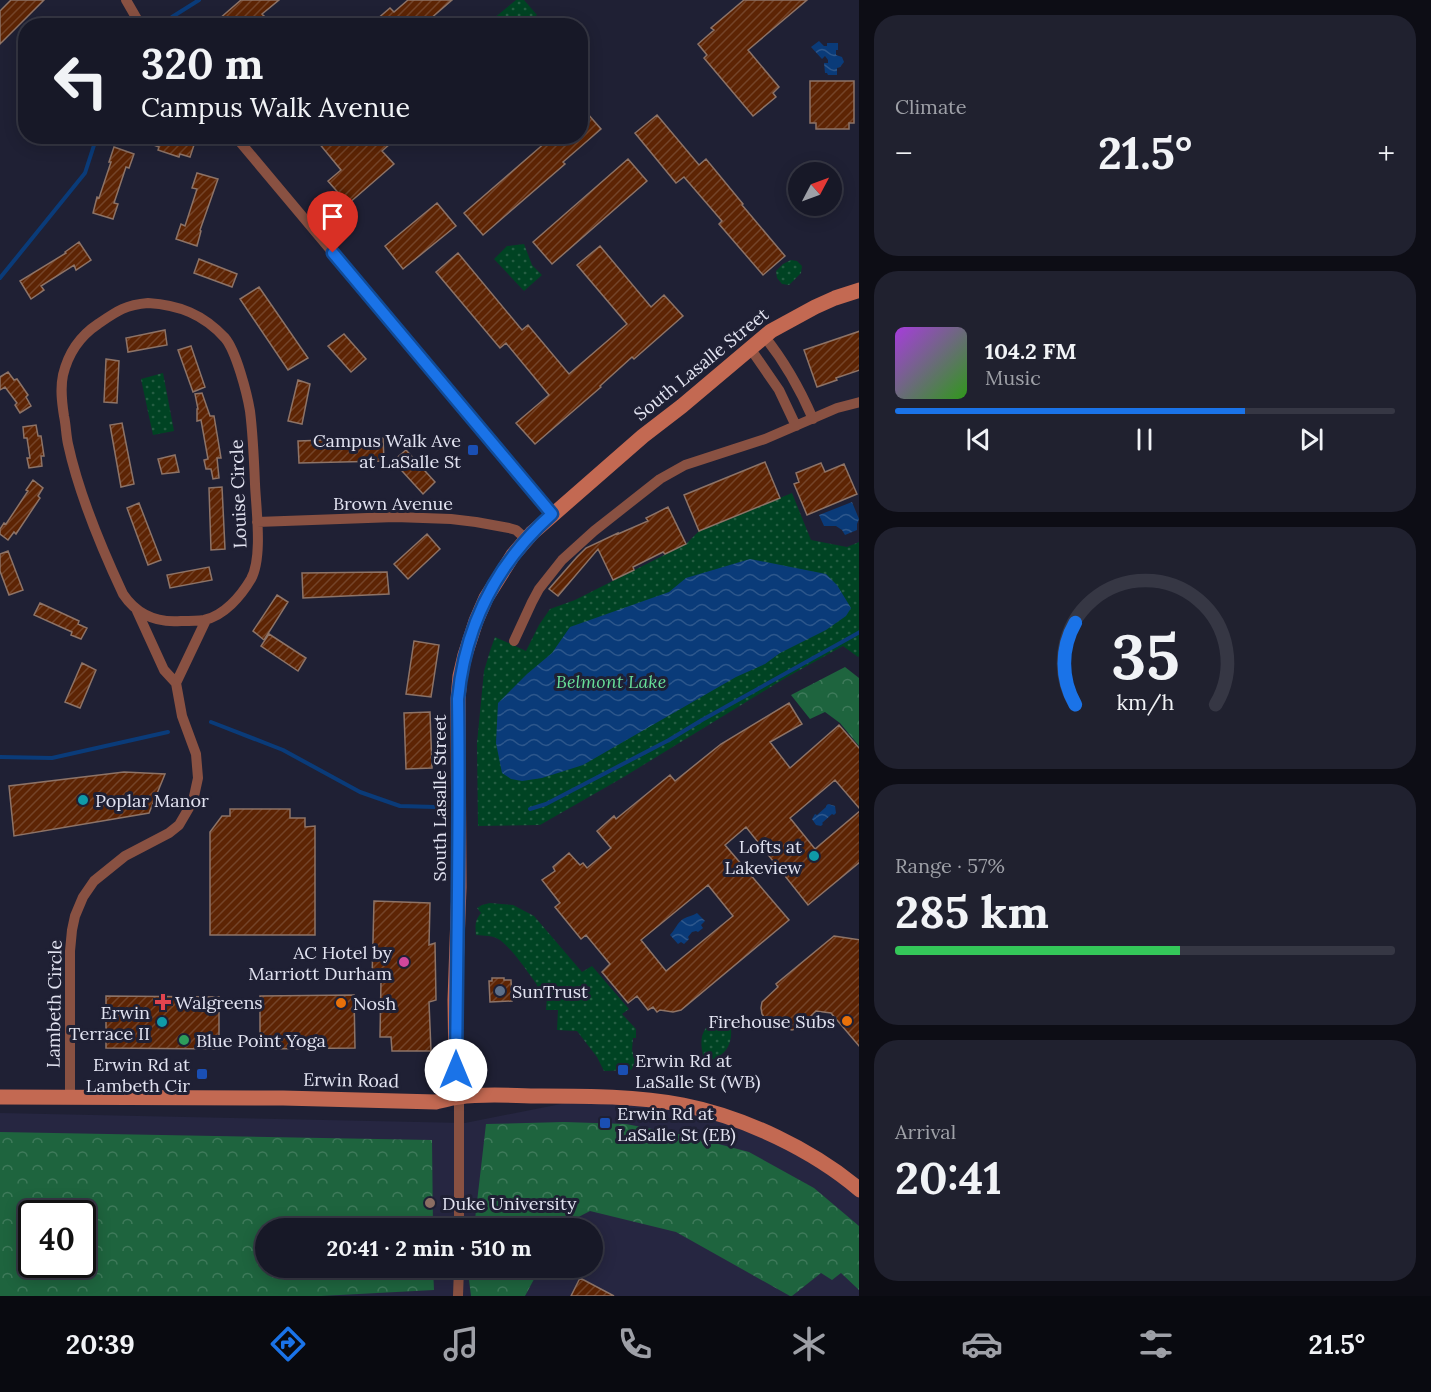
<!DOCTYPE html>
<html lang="en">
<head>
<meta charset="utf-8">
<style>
	body { margin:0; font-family:Lora,serif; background:#20212f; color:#f1f3f6; height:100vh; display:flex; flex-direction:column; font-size:22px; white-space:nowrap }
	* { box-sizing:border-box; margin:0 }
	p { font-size:20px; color:#9ea0a7 }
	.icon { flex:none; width:33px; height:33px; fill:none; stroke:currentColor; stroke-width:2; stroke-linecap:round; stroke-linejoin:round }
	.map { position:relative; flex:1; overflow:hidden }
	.panel { display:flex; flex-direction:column; gap:15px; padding:15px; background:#0d0d15; width:572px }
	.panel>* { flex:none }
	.guide { position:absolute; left:18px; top:18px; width:570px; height:126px; border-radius:24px; box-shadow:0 3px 15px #0003,0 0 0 2px #363744; background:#171827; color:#f1f3f6; overflow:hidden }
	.needle { width:39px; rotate:49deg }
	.controls { position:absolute; left:788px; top:162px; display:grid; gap:12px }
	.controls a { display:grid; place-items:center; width:54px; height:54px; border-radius:50%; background:#171827; box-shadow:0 3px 15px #0003,0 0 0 2px #363744; font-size:30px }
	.speed { position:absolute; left:18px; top:1200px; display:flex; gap:12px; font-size:30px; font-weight:700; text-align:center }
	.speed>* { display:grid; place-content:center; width:78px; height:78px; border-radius:50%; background:#171827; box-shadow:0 3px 15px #0003,0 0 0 2px #363744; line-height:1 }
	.speed .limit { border:3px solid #111; border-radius:9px; background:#fff; color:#111 }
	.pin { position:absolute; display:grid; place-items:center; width:51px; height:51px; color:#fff; margin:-62px -26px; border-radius:50% 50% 50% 0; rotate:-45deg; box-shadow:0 0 6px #0007 }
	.pin .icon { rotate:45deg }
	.me { position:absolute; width:66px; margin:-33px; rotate:0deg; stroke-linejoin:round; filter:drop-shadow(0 0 4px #0008) }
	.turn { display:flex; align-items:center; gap:21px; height:126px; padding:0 24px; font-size:27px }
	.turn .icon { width:78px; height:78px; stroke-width:2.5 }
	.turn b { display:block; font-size:42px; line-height:51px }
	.big { font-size:45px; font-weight:700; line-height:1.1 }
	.panel .tile { flex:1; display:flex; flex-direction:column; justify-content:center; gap:9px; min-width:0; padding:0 21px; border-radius:24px; background:#20212f }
	.panel .dial { align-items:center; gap:0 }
	.dial svg { height:156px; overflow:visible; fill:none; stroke:#363744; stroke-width:7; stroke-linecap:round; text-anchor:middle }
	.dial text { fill:#f1f3f6; stroke:none }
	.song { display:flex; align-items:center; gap:18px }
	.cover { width:72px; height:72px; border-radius:9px; background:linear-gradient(135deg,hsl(280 70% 55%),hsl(110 70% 35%)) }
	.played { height:6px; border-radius:3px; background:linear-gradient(90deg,#1a73e8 70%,#363744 70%) }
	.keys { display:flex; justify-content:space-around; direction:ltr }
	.heat { display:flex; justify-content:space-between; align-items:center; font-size:33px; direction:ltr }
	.charge { height:9px; border-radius:4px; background:linear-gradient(90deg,#34c759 57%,#363744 0) }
	.trip { position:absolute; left:255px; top:1218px; width:348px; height:60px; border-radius:30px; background:#171827; box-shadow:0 3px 15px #0003,0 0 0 2px #363744; font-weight:700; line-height:60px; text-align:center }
	.tab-bar { display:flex; height:96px; justify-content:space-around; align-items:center; background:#090a10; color:#9ea0a7 }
	.tab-bar .icon { width:42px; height:42px }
	.tab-bar .current { color:#1a73e8 }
	.tab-bar b { font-size:27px; color:#f1f3f6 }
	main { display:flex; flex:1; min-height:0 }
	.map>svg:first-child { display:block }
	.built { fill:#262641; fill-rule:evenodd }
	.grass { fill:url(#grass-dots) }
	.forest { fill:url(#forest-crowns); fill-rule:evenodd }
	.water { fill:url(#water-waves) }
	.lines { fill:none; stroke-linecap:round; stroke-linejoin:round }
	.stream { stroke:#0a3b79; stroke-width:4 }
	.building { fill:url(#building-hatch); stroke:#8d7367; stroke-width:1.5; fill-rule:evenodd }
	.street { stroke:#895142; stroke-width:10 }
	.secondary { stroke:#c36952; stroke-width:15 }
	.route-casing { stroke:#114b97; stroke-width:15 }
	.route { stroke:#1a73e8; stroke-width:10 }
	.transit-dot { fill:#1a4fb4; stroke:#1f2034; stroke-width:2 }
	.culture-dot { fill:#0f9aa8; stroke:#1f2034; stroke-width:2 }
	.hotel-dot { fill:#d1479c; stroke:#1f2034; stroke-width:2 }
	.service-dot { fill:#5c6f8a; stroke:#1f2034; stroke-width:2 }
	.health-dot { fill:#e0444e; stroke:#1f2034; stroke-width:2 }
	.food-dot { fill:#e8710a; stroke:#1f2034; stroke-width:2 }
	.leisure-dot { fill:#2e9e5b; stroke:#1f2034; stroke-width:2 }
	.education-dot { fill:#8d6e63; stroke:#1f2034; stroke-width:2 }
	.labels { text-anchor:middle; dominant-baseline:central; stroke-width:6; stroke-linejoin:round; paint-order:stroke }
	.street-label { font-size:18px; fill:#e2e3f1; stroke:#1f2034 }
	.poi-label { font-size:18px; fill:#e2e3f1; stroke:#1f2034; text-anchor:start }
	.park-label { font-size:18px; font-style:italic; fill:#67de98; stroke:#1f2034 }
</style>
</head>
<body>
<main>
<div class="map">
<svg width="860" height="1296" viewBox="0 0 860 1296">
	<defs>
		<pattern id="grass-dots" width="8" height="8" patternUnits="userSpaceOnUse" patternTransform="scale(1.5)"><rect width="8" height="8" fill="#004323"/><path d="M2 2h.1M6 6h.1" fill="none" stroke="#255e43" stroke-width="1.8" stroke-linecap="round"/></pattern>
		<pattern id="forest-crowns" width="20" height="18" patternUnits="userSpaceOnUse" patternTransform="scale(1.5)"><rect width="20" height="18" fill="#1e643e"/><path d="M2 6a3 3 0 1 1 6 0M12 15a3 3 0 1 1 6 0" fill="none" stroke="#3e7a5a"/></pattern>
		<pattern id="water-waves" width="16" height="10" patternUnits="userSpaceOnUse" patternTransform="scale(1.5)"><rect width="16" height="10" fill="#0a3b79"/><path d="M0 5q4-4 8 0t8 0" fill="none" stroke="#2d578c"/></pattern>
		<pattern id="building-hatch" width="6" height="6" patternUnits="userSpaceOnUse" patternTransform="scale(1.5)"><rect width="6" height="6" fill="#5d2404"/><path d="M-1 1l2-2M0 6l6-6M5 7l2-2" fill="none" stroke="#744429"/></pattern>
	</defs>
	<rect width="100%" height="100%" fill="#1f2034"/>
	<path class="built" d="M571,1102h66l113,25 109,66v103h-859v-183l465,10zM32,1214h50v50h-50zM266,1228h326v40h-326z"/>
	<path class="grass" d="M516,0h8l13,15 -13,10h-35l-1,-2z
		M524,244l8,21 10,10 -18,16 -30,-32 13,-13z
		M791,260l6,1 5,5 -1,7 -12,12 -7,-1 -5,-6 -1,-7 7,-7z
		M163,373l11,58 -21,4 -12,-56z
		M792,493l19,47 36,7 12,-5v114l-1,1 -15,-11 -56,31 -165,101 -82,47 -62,1 -1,-83 7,-72 6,-20 5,-14 31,14 13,-26 11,-16 25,-9 111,-56 13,-13z
		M490,903l23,2 21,11 48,56 10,-6 37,43 -7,5 14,15v9h-3l-1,12 4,12 -5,8 -27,1 -7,-14 -20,-26 -20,-1 1,-20h-12l1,-13 -10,-1v-11c-9,-13 -25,-36 -37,-45 -7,-5 -16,-4 -24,-5 -1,-9 -1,-15 5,-22l-4,-5 5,-3z
		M718,1018c16,-1 16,21 8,32 -3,4 -8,7 -12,9l-7,-1 -4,-3c-4,-17 -1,-28 15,-37z"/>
	<path class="forest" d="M845,667l14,11v68l-19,-23 -15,-11 -15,7 -19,-24z
		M564,1122l62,2 62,12 61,16 65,36 45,38v64l-18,-17 -9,7 -11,-7 -29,23h-2l-114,-64 -86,-21 -25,13 -3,4h-88l12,-104z
		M0,1132l432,8 1,88h-167v40h167l1,22 -113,6h-321zM32,1214h50v50h-50z
		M470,1268h70l-15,28h-54l-2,-16z"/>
	<path class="water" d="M819,41l5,5h3v-3h11v7h-2v5l6,2 2,5 -4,5 -3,1v7h-9l-1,-2h-2l-1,-10h4v-3l-3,-4 -3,3 -11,-12z
		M852,502l7,17 -2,5v6l-12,5 -3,-5 -6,-4h-12l-5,-11z
		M750,559l76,15 11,11 14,23 -5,8 -20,14 -46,23 -15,11 -29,13 -153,88 -41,13 -20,3 -11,-2 -9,-6 -6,-30 2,-40 29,-29 25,-21 18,-26 99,-35 17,-14z
		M828,804l7,2 1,7 -2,2 -2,-1 -10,9 1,1 -2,2 -5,-1 -4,-6 3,-5 2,1 9,-8v-1z
		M697,913l8,8 -4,4 2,3 -5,4 -2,-1 -4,1 -4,5 1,2 -5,5 -3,-2 -3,2 -8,-9c5,-5 7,-12 13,-16 5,-3 10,-3 14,-6z"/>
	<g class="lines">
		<path class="stream" d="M172,17l27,-17
			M0,278l85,-105 12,-37
			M211,722l72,28 77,42 40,14 35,1
			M0,757l52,1 116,-26
			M530,809l16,-5 123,-64 33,-20 158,-88"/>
	</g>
	<path class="building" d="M11,0h33l-44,44v-33z
		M241,0h38l-17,14 3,3 -9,9h-45z
		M408,0h44l-30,26h-53l21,-18 4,4z
		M744,0h63l-59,50 31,37 -6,6 3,4 -23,19 -49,-58 3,-3 -9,-11 16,-14 -3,-2z
		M810,81h44v42h-5v6h-33v-6h-6z
		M580,105l21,24 -38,33 2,2 -82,71 -19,-22 82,-71 -5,-6h39z
		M657,115l42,50 7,-6 37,45 -1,1 43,51 -22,19 -44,-51 3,-3 -38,-44 -8,6 -41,-50z
		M153,136h7l23,8 1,-2 10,3 -4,12 -10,-3 -1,3 -21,-7 1,-3 -8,-3z
		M313,136h86l-17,15 12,13 -46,40 -20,-23 13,-11z
		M114,147l20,7 -5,14 -3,-1 -12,36 4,1 -5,15 -20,-6 4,-16 2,1 12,-36h-2z
		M628,159l19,22 -95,83 -19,-22z
		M197,173l21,6 -18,51 1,1 -4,15 -21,-7 5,-15 4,2 12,-37 -5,-1z
		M437,203l19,23 -53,43 -18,-23z
		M79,242l12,18 -15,10 -2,-5 -33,21 3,4 -13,9 -11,-18 46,-28 -1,-1z
		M600,246l51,61 13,-12 19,21 -49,43 -2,-2 -32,29 1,1 -66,57 -19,-21 33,-28 -43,-52 -6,5 -64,-76 22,-19 64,77 6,-5 41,49 58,-50 -50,-59z
		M199,259l38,15 -5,13 -38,-14z
		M259,287l49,71 -20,12 -48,-71z
		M165,330l2,15 -39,7 -2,-14z
		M860,331v39l-24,8 1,2 -20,7 -13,-37z
		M344,334l22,25 -15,13 -23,-26z
		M191,346l14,41 -12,5 -15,-42z
		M106,359l13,2 -2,42 -13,-1z
		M8,372l6,8 3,-1 11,16 -2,2 5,9 -11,7 -5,-8 2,-2 -12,-16 -5,3v-13z
		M298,380l12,4 -8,40 -14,-3z
		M202,393l8,23h4l7,42h-4l2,20 -6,1 -2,-10h-5l-2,-9 4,-1 -7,-39 -4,1v-12h1l-3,-15z
		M122,423l12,61 -13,3 -11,-62z
		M36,425l2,11h3l3,20h-3l1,10 -13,2 -2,-10h3l-3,-20h-3l-1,-11z
		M383,438l1,23 -85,2 -1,-22z
		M406,450l29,32 -12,12 -30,-33z
		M175,455l4,17 -17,2 -4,-15z
		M765,462l15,36 -81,33 -15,-36z
		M821,463l4,9 19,-8 13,30 -50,21 -13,-31 5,-2 -3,-9z
		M33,480l10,8 -5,8 2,2 -24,36 -2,-2 -6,8 -8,-6v-5l4,-6 2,1 22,-33 -2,-1z
		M222,487l3,62 -14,1 -2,-62z
		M139,503l22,57 -13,5 -21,-57z
		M668,507l18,37 -21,10 -2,-2 -30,15 1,3 -21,10 -15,-31 -40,47 -9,-7 28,-32 9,-9 32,-15v1l30,-13 -2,-3z
		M427,534l13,15 -32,30 -14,-15z
		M8,551l15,39 -14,5 -9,-24v-17z
		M209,567l3,13 -42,8 -3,-13z
		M387,572l2,22 -86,4 -1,-25z
		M277,595l11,7 -24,38 -11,-9z
		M40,603l39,18 -1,3 9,4 -6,11 -10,-4 1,-3 -38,-17z
		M269,634l37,24 -8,13 -37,-25z
		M414,641l25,4 -8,52 -25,-3z
		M82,663l14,7 -16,38 -15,-6z
		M789,703l13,21 -32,18 20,26 49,-43 21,24v60l-25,-29 -45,38 25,31 45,-38v51l-52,43 -62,-78 -21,18 64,75 -108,90 -8,2 -13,-2 -3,2 -4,-5 -5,3 -11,-14 -9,7 -26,-31 8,-8 -24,-29 -5,4 -26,-32 5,-4 -18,-23 13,-9 -2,-4 16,-14 11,12 3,-2 4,5 24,-20 -14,-17 17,-15 2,3 54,-44 5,6 46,-37zM708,885l25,31 -67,55 -25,-31z
		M430,712l2,56 -26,1 -2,-56z
		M124,772l41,2 -16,39 -135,23 -5,-50z
		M230,809h60v9h15v9l10,-1v109h-105v-103l12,-16h8z
		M374,901l56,2 -1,42 6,-2 1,57 -7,2 2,49h-39l-1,-14h-11l1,-57h-9z
		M834,936l26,4v107l-29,-34 -15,-2 -5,5 -1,4 -8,7 -10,3 -16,-5 -1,-3 -8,-1 -5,-7 -1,-6 1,-6 16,-15 -2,-3z
		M492,978h12v2h7l1,21 -22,1 -1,-21h3z
		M354,995l1,53 -95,1v-53z
		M106,996l113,1v52l-113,-1z
		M580,1278l34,18h-43z"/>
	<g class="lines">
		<path class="street" d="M126,0l15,26
			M235,136l317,378
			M148,303c31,2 55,11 77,35 11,13 22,55 25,73 3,24 4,48 5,73 1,25 8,73 -4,95 -10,17 -27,37 -47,41 -7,1 -15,1 -23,1 -25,2 -44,-6 -58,-27 -22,-47 -44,-99 -55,-150 -2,-9 -2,-19 -4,-28 -2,-13 -4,-27 -1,-41 5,-21 17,-39 35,-51 19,-13 27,-19 50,-21z
			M764,336c21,26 36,53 49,83
			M750,348l29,42 17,36
			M257,522l138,-5 56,2 25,3 33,6 7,2 10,9
			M514,641l18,-39 7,-13 23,-29 32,-29 66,-52 25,-14 80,-26 72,-31 23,-6
			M176,683l30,-63
			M70,1097v-146l2,-21 3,-14 8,-19 11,-16 31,-25 44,-23 10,-8 14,-24 5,-23 -2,-24 -14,-38 -6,-33 -12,-13 -27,-59
			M459,1097v131
			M458,1296l1,-28"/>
		<path class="secondary" d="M0,1097l283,1 153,4c8,-2 15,-4 23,-5 27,-4 55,-1 82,-1 47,0 96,0 142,9 61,12 130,45 177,85
			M459,1097l-3,-27 -1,-70 4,-113 -1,-188 2,-23 5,-21 11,-34 10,-23 27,-43 19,-22 111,-97 39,-30 89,-75 44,-24 20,-9 25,-8"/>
	</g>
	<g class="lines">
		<g class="route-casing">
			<path id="route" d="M333,253l219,261c-55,49 -87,112 -94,185 2,124 -1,248 -2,371"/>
		</g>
		<use href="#route" class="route"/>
	</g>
	<g class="transit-dot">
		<rect x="467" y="444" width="12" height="12" rx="3"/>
		<rect x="617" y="1064" width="12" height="12" rx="3"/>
		<rect x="196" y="1068" width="12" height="12" rx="3"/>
		<rect x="599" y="1117" width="12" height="12" rx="3"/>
	</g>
	<g class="culture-dot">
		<circle cx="83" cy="800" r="6"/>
		<circle cx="814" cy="856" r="6"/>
		<circle cx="162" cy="1022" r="6"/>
	</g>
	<circle class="hotel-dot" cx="404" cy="962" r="6"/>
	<circle class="service-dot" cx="500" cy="991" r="6"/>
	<path class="health-dot" d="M160 993h6v6h6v6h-6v6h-6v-6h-6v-6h6z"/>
	<g class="food-dot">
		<circle cx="341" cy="1003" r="6"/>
		<circle cx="847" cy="1021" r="6"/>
	</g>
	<circle class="leisure-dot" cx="184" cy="1040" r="6"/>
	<circle class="education-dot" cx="430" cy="1203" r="6"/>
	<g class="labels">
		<g class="street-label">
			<text transform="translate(701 364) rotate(-39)">South Lasalle Street</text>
			<text transform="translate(238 494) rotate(-92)">Louise Circle</text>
			<text x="393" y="503">Brown Avenue</text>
			<text transform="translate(439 798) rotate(-90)">South Lasalle Street</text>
			<text transform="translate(54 1004) rotate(-89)">Lambeth Circle</text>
			<text transform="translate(351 1080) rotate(1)">Erwin Road</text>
		</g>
		<g class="poi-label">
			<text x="461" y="440" text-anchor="end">Campus Walk Ave<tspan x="461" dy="21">at LaSalle St</tspan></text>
			<text x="95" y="800">Poplar Manor</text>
			<text x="802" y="846" text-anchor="end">Lofts at<tspan x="802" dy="21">Lakeview</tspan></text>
			<text x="392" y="952" text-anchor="end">AC Hotel by<tspan x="392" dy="21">Marriott Durham</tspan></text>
			<text x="512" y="991">SunTrust</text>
			<text x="175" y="1002">Walgreens</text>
			<text x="353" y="1003">Nosh</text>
			<text x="150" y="1012" text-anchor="end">Erwin<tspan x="150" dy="21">Terrace II</tspan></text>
			<text x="835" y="1021" text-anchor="end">Firehouse Subs</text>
			<text x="196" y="1040">Blue Point Yoga</text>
			<text x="635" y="1060">Erwin Rd at<tspan x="635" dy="21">LaSalle St (WB)</tspan></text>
			<text x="190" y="1064" text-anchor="end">Erwin Rd at<tspan x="190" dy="21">Lambeth Cir</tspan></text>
			<text x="617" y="1113">Erwin Rd at<tspan x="617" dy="21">LaSalle St (EB)</tspan></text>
			<text x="442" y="1203">Duke University</text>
		</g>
		<g class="park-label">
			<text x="611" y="681">Belmont Lake</text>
		</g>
	</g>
</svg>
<div class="controls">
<a><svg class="needle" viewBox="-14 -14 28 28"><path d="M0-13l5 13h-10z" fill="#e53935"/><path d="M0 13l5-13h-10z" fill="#9ea0a7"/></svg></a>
</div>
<div class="speed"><div class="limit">40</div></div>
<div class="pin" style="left:333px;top:253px;background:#d93025"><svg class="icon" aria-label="arrive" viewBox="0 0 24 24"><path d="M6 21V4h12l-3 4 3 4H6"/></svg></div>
<svg class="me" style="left:456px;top:1070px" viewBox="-20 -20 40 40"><circle r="19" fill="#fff"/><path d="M0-13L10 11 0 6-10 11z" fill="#1a73e8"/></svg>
<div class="trip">20:41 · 2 min · 510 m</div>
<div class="guide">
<div class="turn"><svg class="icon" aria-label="left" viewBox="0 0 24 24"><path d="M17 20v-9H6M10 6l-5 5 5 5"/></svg><div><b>320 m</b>Campus Walk Avenue</div></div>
</div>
</div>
<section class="panel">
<div class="tile"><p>Climate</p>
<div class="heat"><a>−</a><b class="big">21.5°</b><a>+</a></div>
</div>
<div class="tile">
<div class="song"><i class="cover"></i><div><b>104.2 FM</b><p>Music</p></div></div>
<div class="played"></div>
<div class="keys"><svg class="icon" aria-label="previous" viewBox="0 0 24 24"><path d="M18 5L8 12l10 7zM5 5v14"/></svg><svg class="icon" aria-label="pause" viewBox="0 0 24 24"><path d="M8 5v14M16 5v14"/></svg><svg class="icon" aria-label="next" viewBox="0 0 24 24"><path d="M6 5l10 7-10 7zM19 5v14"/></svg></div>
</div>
<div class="tile dial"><svg viewBox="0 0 100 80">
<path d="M14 69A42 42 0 1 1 86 69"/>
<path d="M14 69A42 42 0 0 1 14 27" stroke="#1a73e8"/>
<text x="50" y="56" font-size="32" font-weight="700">35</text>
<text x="50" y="72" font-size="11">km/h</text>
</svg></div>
<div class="tile"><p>Range · 57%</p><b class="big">285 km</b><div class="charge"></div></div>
<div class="tile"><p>Arrival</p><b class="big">20:41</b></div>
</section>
</main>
<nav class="tab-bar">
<b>20:39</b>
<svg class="icon current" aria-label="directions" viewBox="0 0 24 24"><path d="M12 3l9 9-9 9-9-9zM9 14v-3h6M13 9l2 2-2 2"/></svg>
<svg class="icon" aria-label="music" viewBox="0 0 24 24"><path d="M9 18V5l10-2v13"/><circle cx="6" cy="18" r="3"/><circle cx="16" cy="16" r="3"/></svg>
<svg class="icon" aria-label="phone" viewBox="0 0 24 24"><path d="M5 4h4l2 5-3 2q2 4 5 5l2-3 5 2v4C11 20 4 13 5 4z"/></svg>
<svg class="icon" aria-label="climate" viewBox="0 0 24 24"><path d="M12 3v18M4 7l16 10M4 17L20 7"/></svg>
<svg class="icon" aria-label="car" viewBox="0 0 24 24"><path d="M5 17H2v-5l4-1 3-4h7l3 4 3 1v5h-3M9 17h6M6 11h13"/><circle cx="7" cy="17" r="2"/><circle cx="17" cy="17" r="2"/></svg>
<svg class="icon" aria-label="filters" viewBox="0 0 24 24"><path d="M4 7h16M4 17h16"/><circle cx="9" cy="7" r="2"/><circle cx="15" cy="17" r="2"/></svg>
<b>21.5°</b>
</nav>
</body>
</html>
